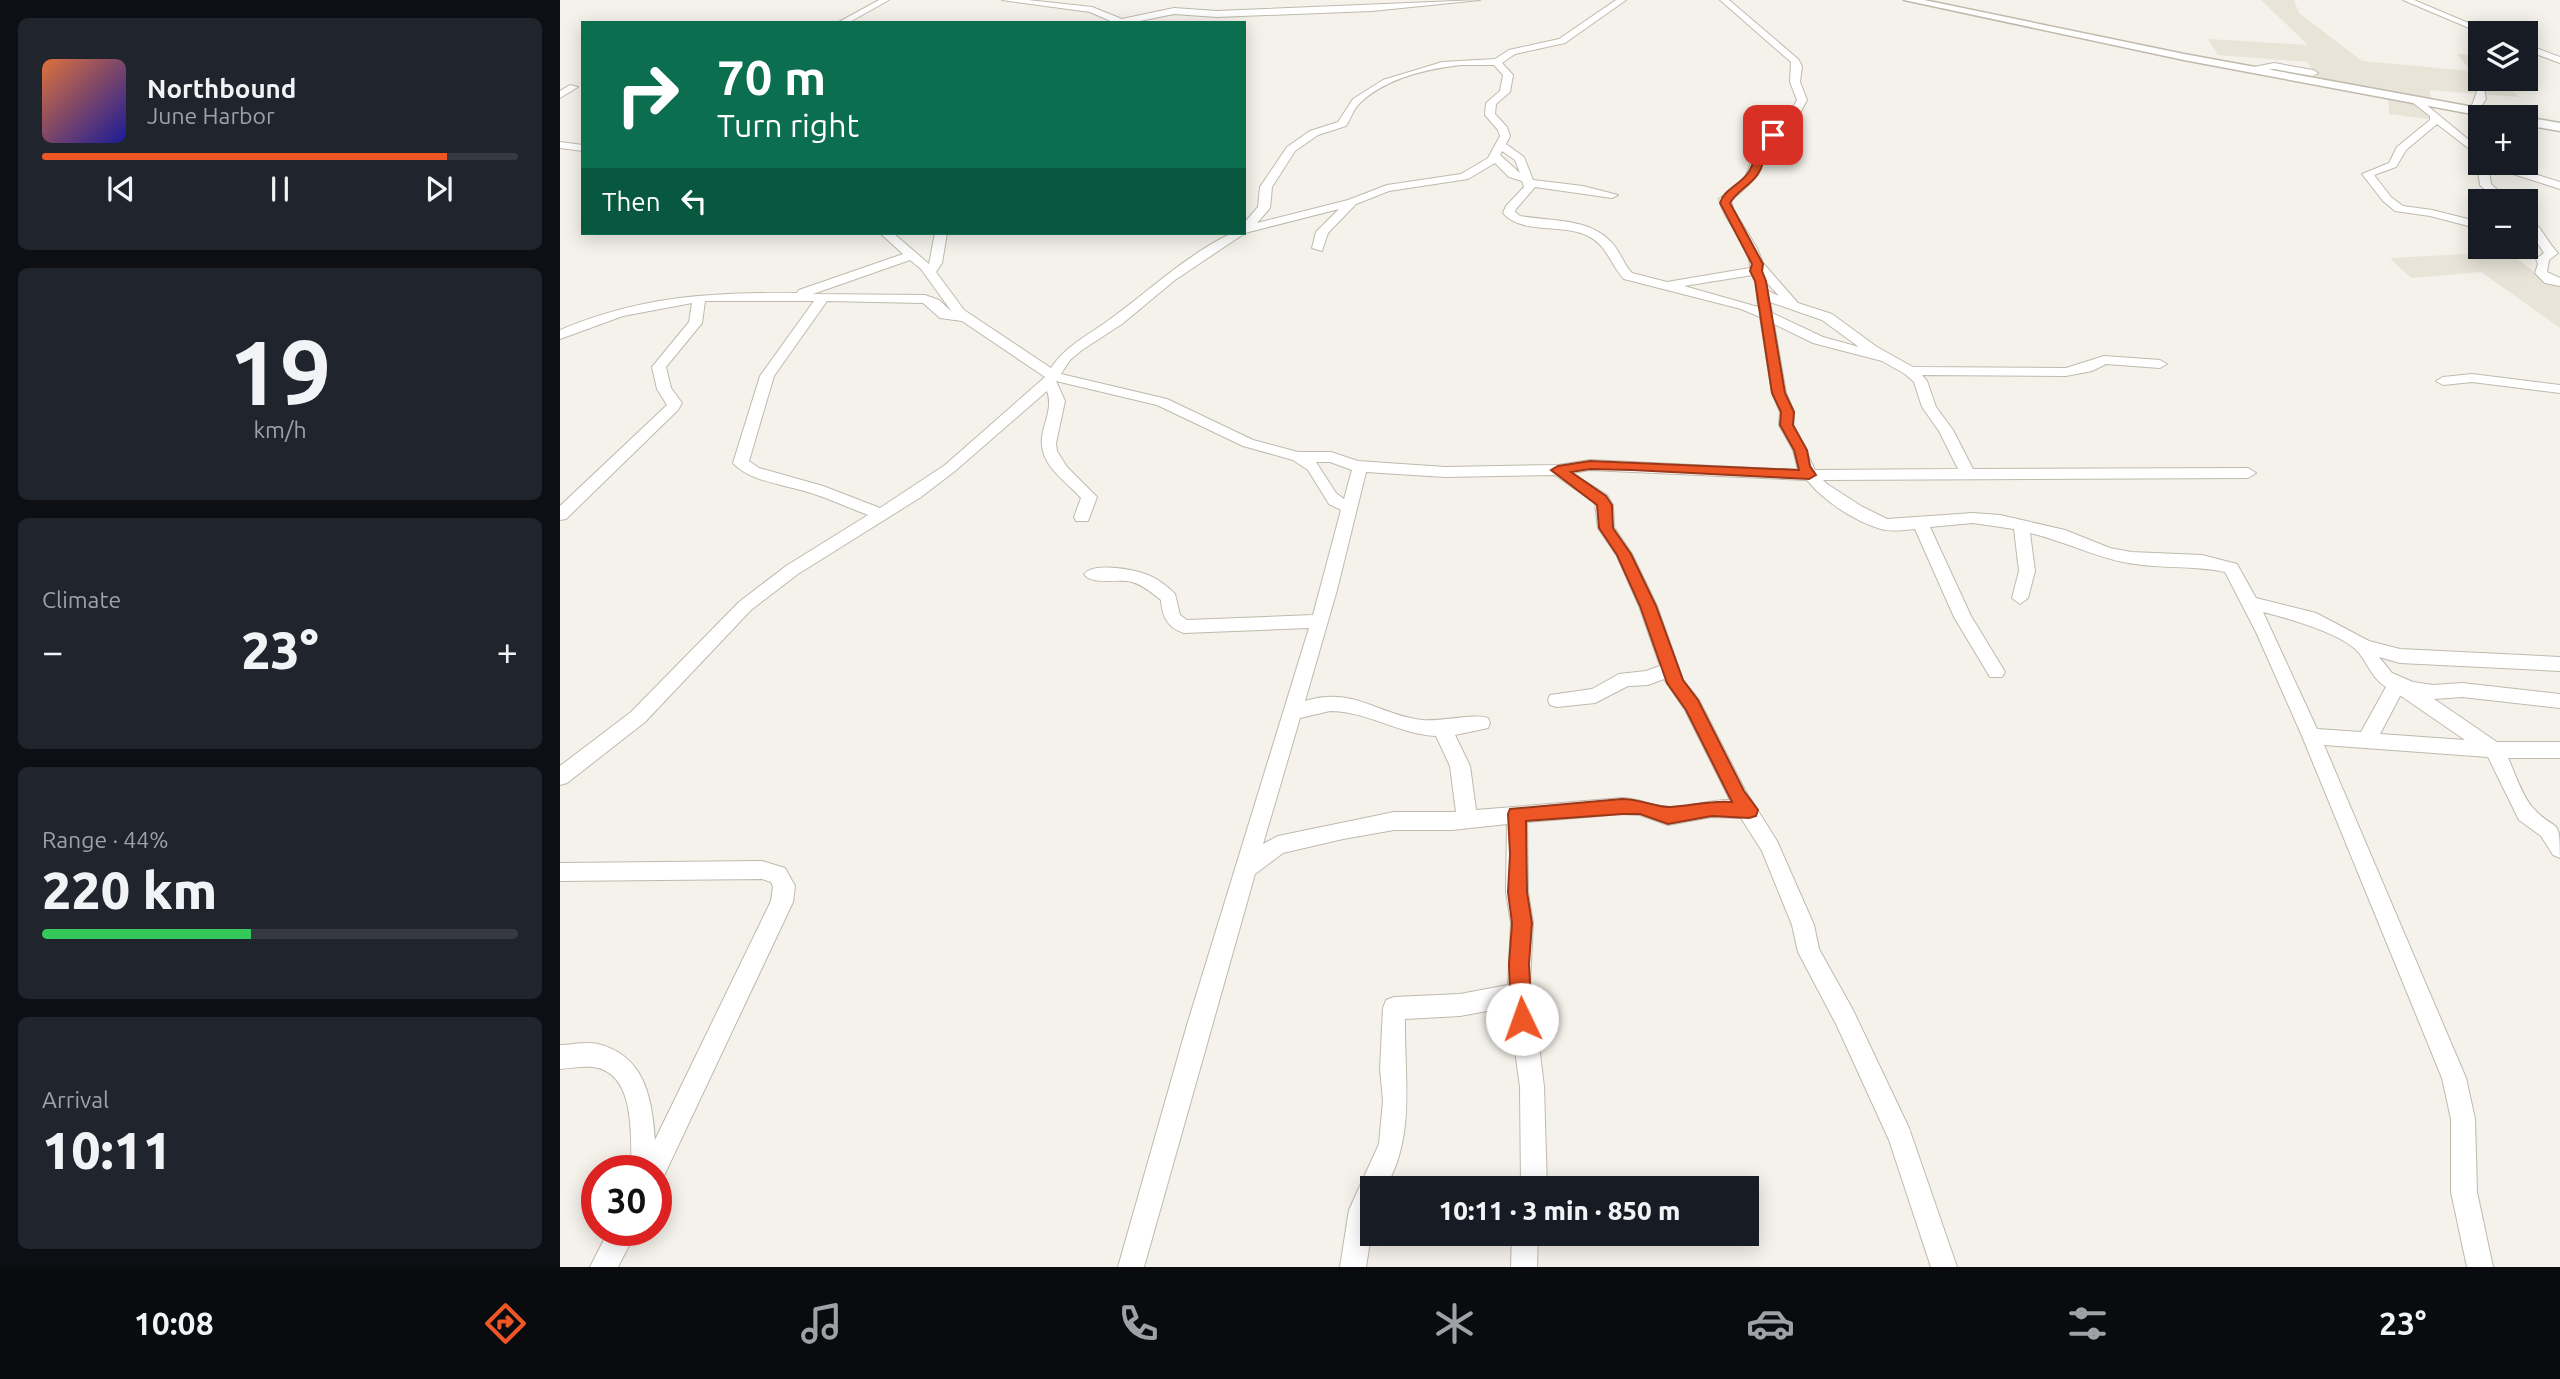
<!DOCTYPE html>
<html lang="en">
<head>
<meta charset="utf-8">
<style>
	body { margin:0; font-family:Ubuntu,sans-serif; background:#20242c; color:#f1f3f6; height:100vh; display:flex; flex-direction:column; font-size:26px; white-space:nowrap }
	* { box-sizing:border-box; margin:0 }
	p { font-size:23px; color:#9ea1a6 }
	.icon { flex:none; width:38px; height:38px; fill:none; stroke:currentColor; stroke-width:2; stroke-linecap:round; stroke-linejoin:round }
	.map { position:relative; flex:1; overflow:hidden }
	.drawer { display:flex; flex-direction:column; gap:18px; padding:18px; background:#0d0f14; width:560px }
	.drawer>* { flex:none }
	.banner { position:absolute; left:21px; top:21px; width:665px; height:214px; border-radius:0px; box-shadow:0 4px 18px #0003; background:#0b6e4f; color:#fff; overflow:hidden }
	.tools { position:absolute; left:1908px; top:21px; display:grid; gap:14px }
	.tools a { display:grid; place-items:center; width:70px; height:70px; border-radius:0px; background:#171b24; box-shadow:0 4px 18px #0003; font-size:35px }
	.speed { position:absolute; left:21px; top:1155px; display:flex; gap:14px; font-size:35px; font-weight:700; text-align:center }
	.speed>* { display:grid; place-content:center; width:91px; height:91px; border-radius:50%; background:#171b24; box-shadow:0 4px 18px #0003; line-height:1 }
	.speed .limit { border:10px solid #d22; background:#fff; color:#111 }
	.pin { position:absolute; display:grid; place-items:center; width:60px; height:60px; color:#fff; margin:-30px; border-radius:14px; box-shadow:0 4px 10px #0006 }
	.me { position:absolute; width:77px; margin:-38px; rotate:357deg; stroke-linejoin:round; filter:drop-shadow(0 0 5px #0008) }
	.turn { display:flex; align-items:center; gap:24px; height:147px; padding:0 21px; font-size:32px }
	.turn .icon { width:91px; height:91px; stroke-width:2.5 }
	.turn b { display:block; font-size:49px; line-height:60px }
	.then { display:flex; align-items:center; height:66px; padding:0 21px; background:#0003; gap:14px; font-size:26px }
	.big { font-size:52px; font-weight:800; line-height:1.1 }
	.drawer .tile { flex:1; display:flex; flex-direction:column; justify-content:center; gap:10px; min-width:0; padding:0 24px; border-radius:10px; background:#20242c }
	.drawer .dial { align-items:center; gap:0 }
	.dial b { font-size:91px; line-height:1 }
	.song { display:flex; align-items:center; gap:21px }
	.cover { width:84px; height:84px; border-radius:10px; background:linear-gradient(135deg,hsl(20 70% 55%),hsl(240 70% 35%)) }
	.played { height:7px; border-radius:4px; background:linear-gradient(90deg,#ef5626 85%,#363941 85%) }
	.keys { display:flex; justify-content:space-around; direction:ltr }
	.heat { display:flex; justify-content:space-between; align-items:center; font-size:38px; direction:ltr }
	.charge { height:10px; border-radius:5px; background:linear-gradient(90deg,#34c759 44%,#363941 0) }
	.trip { position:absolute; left:800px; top:1176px; width:399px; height:70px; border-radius:0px; background:#171b24; box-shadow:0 4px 18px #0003; font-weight:800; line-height:70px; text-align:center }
	.tab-bar { display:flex; height:112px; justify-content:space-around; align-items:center; background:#090b0e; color:#9ea1a6 }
	.tab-bar .icon { width:49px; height:49px }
	.tab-bar .on { color:#ef5626 }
	.tab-bar b { font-size:32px; color:#f1f3f6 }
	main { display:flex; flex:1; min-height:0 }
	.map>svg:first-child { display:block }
	.residential { fill:#e8e4d8 }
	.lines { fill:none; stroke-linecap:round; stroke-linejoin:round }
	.minor-casing { stroke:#bfbaad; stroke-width:2 }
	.tertiary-casing { stroke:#bfbaad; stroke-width:3 }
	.minor { fill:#fff; fill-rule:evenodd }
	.tertiary { fill:#fff; fill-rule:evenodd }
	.route { fill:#ef5626; stroke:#9b3819; stroke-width:2 }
</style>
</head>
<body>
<main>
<section class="drawer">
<div class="tile">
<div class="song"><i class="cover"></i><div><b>Northbound</b><p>June Harbor</p></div></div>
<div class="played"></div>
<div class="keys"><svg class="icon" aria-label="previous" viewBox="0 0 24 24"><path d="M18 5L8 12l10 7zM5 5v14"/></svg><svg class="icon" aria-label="pause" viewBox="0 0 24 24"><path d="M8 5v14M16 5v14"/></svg><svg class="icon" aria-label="next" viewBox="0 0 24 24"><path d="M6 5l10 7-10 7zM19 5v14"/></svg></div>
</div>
<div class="tile dial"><b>19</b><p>km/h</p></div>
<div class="tile"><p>Climate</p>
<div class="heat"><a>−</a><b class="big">23°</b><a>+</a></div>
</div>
<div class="tile"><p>Range · 44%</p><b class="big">220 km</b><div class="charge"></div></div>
<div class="tile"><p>Arrival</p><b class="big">10:11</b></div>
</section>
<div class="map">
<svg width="2000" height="1267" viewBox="0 0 2000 1267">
	<rect width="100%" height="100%" fill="#f4f2ea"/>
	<path class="residential" d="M1701,0h33l5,13 63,48 109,10 -14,-17 23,1v24h25l13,18 -88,-7 5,30 -46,-6 -1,-21 -69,-13 -12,-18 -89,-7 -10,-16 100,6z
		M1920,247h21l48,36 11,-1v46l-79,-56 -70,6 -21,-20 97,-5z"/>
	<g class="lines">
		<g class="minor-casing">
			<path id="minor" d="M319,0h10l-41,23h-11z
				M442,0h26l64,7 30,12 52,-11 43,3 263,-11 -108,11 -155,6 -43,-3 -44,9h-15l-25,-11z
				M1056,0h10l-61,43 -50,11 -13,9 11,12 -3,17 -14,12 -1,10 12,13 3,9 -4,8 18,13 9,23 50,6 35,9 -6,3 -77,-11 -19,22 -1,3 5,4c28,5 69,2 90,25 10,9 13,23 22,32l35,9 83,-14c1,-25 -26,-44 -31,-69l25,-19 10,-24 11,-14 4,-15 22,-16 6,-11 -7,-18 1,-20 -71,-62h9l69,59 4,7 -2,16 7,18 -8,15 -20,13c-4,13 -11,19 -15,30 -7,20 -16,29 -33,42l2,9 24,39 6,15 35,40 34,11 45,33 36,20 153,1 38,-12 56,4 7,4 -7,4 -54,-4 -14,7 -26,5 -144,-1 5,6 9,26 17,23 20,39 275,-1 8,5 -8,5 -425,2 4,4 34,22 26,13 86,-6 27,2 65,15 45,18 21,4 71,3 35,9 19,34 60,15 53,28 31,8 160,8v14l-160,-8 -21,-6 13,16 21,9 20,3 29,-2 98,11v14l-98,-11 -28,2 63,43h63v16h-52c7,15 14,38 25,50 24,26 27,6 27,50l-7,-3 -12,-19 -22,-16 -31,-63 -164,-12 142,333 9,41 2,73 16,75h-26l-16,-75v-73l-9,-41 -140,-342 -46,-104 -31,-60c-32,-7 -64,-3 -97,-9 -34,-6 -64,-22 -98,-30l5,38 -7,27 -8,6 -8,-6 7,-27 -5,-42 -41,-6 -43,4 41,89 34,56 -3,5h-12l-36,-60 -39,-88c-11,1 -23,3 -34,0 -27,-8 -57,-28 -74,-49l-217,-10 -18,3 35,22 6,10 1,22 18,27 25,52 26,74 16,20 46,90 32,51 37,84 5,24 34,61 56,118 48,139h-26l-42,-127 -52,-114 -39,-74 -6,-27 -30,-74 -21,-33 -29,-1 -44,8 -28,-10 -18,-1 -95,8 1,70 5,31 -3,59 4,50 6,21 4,34 3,101h-26l-1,-101 -11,-80 -49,9 -55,3c-1,57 11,118 -20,169h-13v41l-6,38h-26l9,-57 30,-66 4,-43 -3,-32 3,-61 3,-8 8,-3 66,-3 48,-9 3,-62 -5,-31 1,-68 -55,6h-58l-51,9 -60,14 -28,21 -111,393h-26l69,-242 122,-397 -125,5c-16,-5 -22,-16 -23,-33 -9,-7 -18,-15 -29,-18 -14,-4 -40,4 -48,-8 9,-12 50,-5 64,1 10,4 19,11 27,19l5,21 7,5 126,-5 28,-105 -12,-6 -21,-34 -15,-10 -50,-14 -86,-41 -101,-24 9,20 -9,42 1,8 10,16 30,30 -9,24h-12l-2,-4 7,-19c-13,-15 -33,-27 -38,-47 -6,-21 12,-38 4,-60l-92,80 -34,26 -123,77 -47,36 -106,112 -78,61 -7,2v-19l71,-54 108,-110 47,-36 82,-51c-19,-7 -38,-16 -57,-22 -24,-8 -61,-11 -78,-30l27,-87 54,-75h-109l-3,22 -36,44 5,21 11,15 -4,7 -112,109 -6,1v-14l107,-101 -10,-16 -5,-22 37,-45 3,-19 -69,13 -63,23v-9c80,-34 151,-38 237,-37l2,-3 104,-36 -23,-21h13l36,31 6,-31h12l-5,30 -6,9 28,38 87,58c16,-24 40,-34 62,-51 38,-28 73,-61 115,-82 5,-3 11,-2 16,-2v-10l14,-16 2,-20 27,-40 23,-16 28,-9 15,-23 30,-19 59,-18 53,-3 14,-9 50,-11zM901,65h33l9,10 -3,16 -14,12 -1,12 13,15 2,6 -12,22 -27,16 -74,11 -39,15 -91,23 13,-15 2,-21 23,-36 23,-16 28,-9c5,-7 7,-17 14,-23 26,-25 66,-34 101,-38zM942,151l13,9 5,13 -20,-18zM935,163l14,14 13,4 2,6 -18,19 -3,7c19,22 60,10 85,23 19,9 22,28 36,43l117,30 19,8 12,76 8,19 -1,13 14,25 5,20 -208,-10 -32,5 -113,2 -87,-6 -27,-9h-33l-45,-12 -86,-41 -106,-25 9,-14 12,-10 40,-26 53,-44 70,-47 94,-24 -23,23 -4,16 10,3 6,-18 28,-29 33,-13 79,-12zM350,260l11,9 31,43 -13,-12 -14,-5 -112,-1zM1199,274l20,22 -11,-5 -4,-8h-8l2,24 -74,-21zM267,301l96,2 17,15 22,3 83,56 -100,88 -65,43 -57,-22 -64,-18 -10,-7 25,-85zM1210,302l52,18 37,27 -36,-10 -51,-24zM1214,324l39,19 69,18 23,13 9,8 8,25 17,24 19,38 -143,1 -22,-45 1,-13 -8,-19zM756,462h14l22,8 -8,29 -8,-6zM806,472l79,5 110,-2 40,28 3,25 19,28 22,50 21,60 -14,5 -27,3 -27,15 -42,6 -2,5 2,5 7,2 38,-4 33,-17 20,-1 16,-6 21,31 45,90c-21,-1 -39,8 -60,7 -16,0 -31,-9 -48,-9l-146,12 -6,-44 -15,-31 33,-7 2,-5 -2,-5c-14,-5 -47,4 -66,2 -43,-5 -69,-34 -117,-19l32,-111zM1703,612c24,6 81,22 96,41 10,13 13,25 27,34l-25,45 -44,-3zM1840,696h1l64,44 -85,-6zM770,711c37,0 68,23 106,25l14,30 6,46h-62l-116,24 -15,8 37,-126z
				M1843,0h11l78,33h-11z
				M1965,44l35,13v6l-35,-13z
				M1714,63l39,7 5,3 -5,3 -39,-7 -25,3 -5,-3z
				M10,85l8,2 -18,11v-7z
				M1918,89h6l2,10 -9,14h-8z
				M1852,98h6l62,51v8l-43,-33 -31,26 -10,17 -22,8 17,22 12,9 29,4 48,12v7l-50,-13 -35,-5 -12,-10 -21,-27 27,-11 8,-16 33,-27v-4l-18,-14z
				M0,142l23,3v6l-23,-3z
				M1920,160v3h19l61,19v7l-72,-23 3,18 18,17h-12l-17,-16 -3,-22z
				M1965,215c14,7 22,27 33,38l-9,7 -2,12 13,6v8l-15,-3 -10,-10 3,-9 -2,-5 8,-6 -19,-28z
				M1912,374l88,11v8l-88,-11 -29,3 -7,-4 7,-4z
				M202,861l23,7 10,18 -2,16 -131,278 -6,2v-11h-24c-2,-30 5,-93 -34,-103 -12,-3 -26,0 -38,1v-24c12,0 26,-4 38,-1 47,12 54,54 57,96l116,-239 2,-14 -2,-5 -9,-3 -202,2v-18z
				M49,1230h28l-19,37h-28z
				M952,1234h26l-1,33h-26z"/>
		</g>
		<g class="tertiary-casing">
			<path id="tertiary" d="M1344,0h20l260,54 322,59 6,4h-24l-304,-57z
				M1965,117l35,6v8l-35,-6z"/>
		</g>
		<use href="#minor" class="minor"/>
		<use href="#tertiary" class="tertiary"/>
	</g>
	<path class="route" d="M1209,133l8,2 -5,13 -8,8c-2,26 -24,30 -34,47l33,61 -1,7 4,10 19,112 9,19 -1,13 14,25 3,16 6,9 -7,4 -177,-9 -42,-1 -19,3 35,24 6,9 1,23 18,26 25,52 27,74 15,20 46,91 14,19 -2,6 -7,2 -37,-2 -44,8 -28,-10h-18l-96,7 1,71 5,31 -3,41 3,55 -3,7 -7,3 -8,-3 -3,-7 -2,-55 3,-41 -4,-31 2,-38 -2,-40 2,-5 112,-10c17,0 37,9 49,8 21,-1 39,-7 61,-5l-46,-92 -19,-27 -27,-77 -23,-51 -18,-27 -2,-23 -46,-35 7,-4 32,-5 209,9 -5,-20 -14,-25 1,-13 -9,-19 -17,-112 -5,-10 2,-7 -32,-61c5,-18 32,-20 34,-47l9,-10z"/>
</svg>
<div class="tools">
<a><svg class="icon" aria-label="layers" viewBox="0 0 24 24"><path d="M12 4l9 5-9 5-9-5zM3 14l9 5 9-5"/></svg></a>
<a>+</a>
<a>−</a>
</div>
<div class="speed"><div class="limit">30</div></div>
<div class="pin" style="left:1213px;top:135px;background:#d93025"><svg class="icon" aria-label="arrive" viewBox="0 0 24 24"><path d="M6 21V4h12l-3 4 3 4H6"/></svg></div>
<svg class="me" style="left:962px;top:1019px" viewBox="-20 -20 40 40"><circle r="19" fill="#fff"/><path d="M0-13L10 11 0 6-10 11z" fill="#ef5626"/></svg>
<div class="trip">10:11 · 3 min · 850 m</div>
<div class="banner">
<div class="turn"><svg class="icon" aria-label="right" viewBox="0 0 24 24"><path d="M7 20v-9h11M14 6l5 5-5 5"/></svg><div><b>70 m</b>Turn right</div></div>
<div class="then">Then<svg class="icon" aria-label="left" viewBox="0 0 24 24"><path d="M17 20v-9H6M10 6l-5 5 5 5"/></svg></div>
</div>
</div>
</main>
<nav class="tab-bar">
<b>10:08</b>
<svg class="icon on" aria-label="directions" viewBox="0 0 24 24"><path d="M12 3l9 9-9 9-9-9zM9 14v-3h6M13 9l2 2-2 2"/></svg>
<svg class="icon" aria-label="music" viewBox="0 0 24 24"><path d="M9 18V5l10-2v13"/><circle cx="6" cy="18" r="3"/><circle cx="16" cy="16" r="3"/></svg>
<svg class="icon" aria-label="phone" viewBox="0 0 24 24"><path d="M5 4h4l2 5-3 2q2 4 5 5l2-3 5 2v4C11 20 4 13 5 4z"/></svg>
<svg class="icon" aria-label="climate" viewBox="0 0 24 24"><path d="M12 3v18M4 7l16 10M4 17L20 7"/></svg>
<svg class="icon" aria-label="car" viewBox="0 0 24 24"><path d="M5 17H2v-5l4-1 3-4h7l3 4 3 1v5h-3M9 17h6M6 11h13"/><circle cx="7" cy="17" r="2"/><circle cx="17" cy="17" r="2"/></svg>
<svg class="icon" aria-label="filters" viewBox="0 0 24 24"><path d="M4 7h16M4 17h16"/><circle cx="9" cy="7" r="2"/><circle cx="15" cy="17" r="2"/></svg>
<b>23°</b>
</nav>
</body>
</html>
